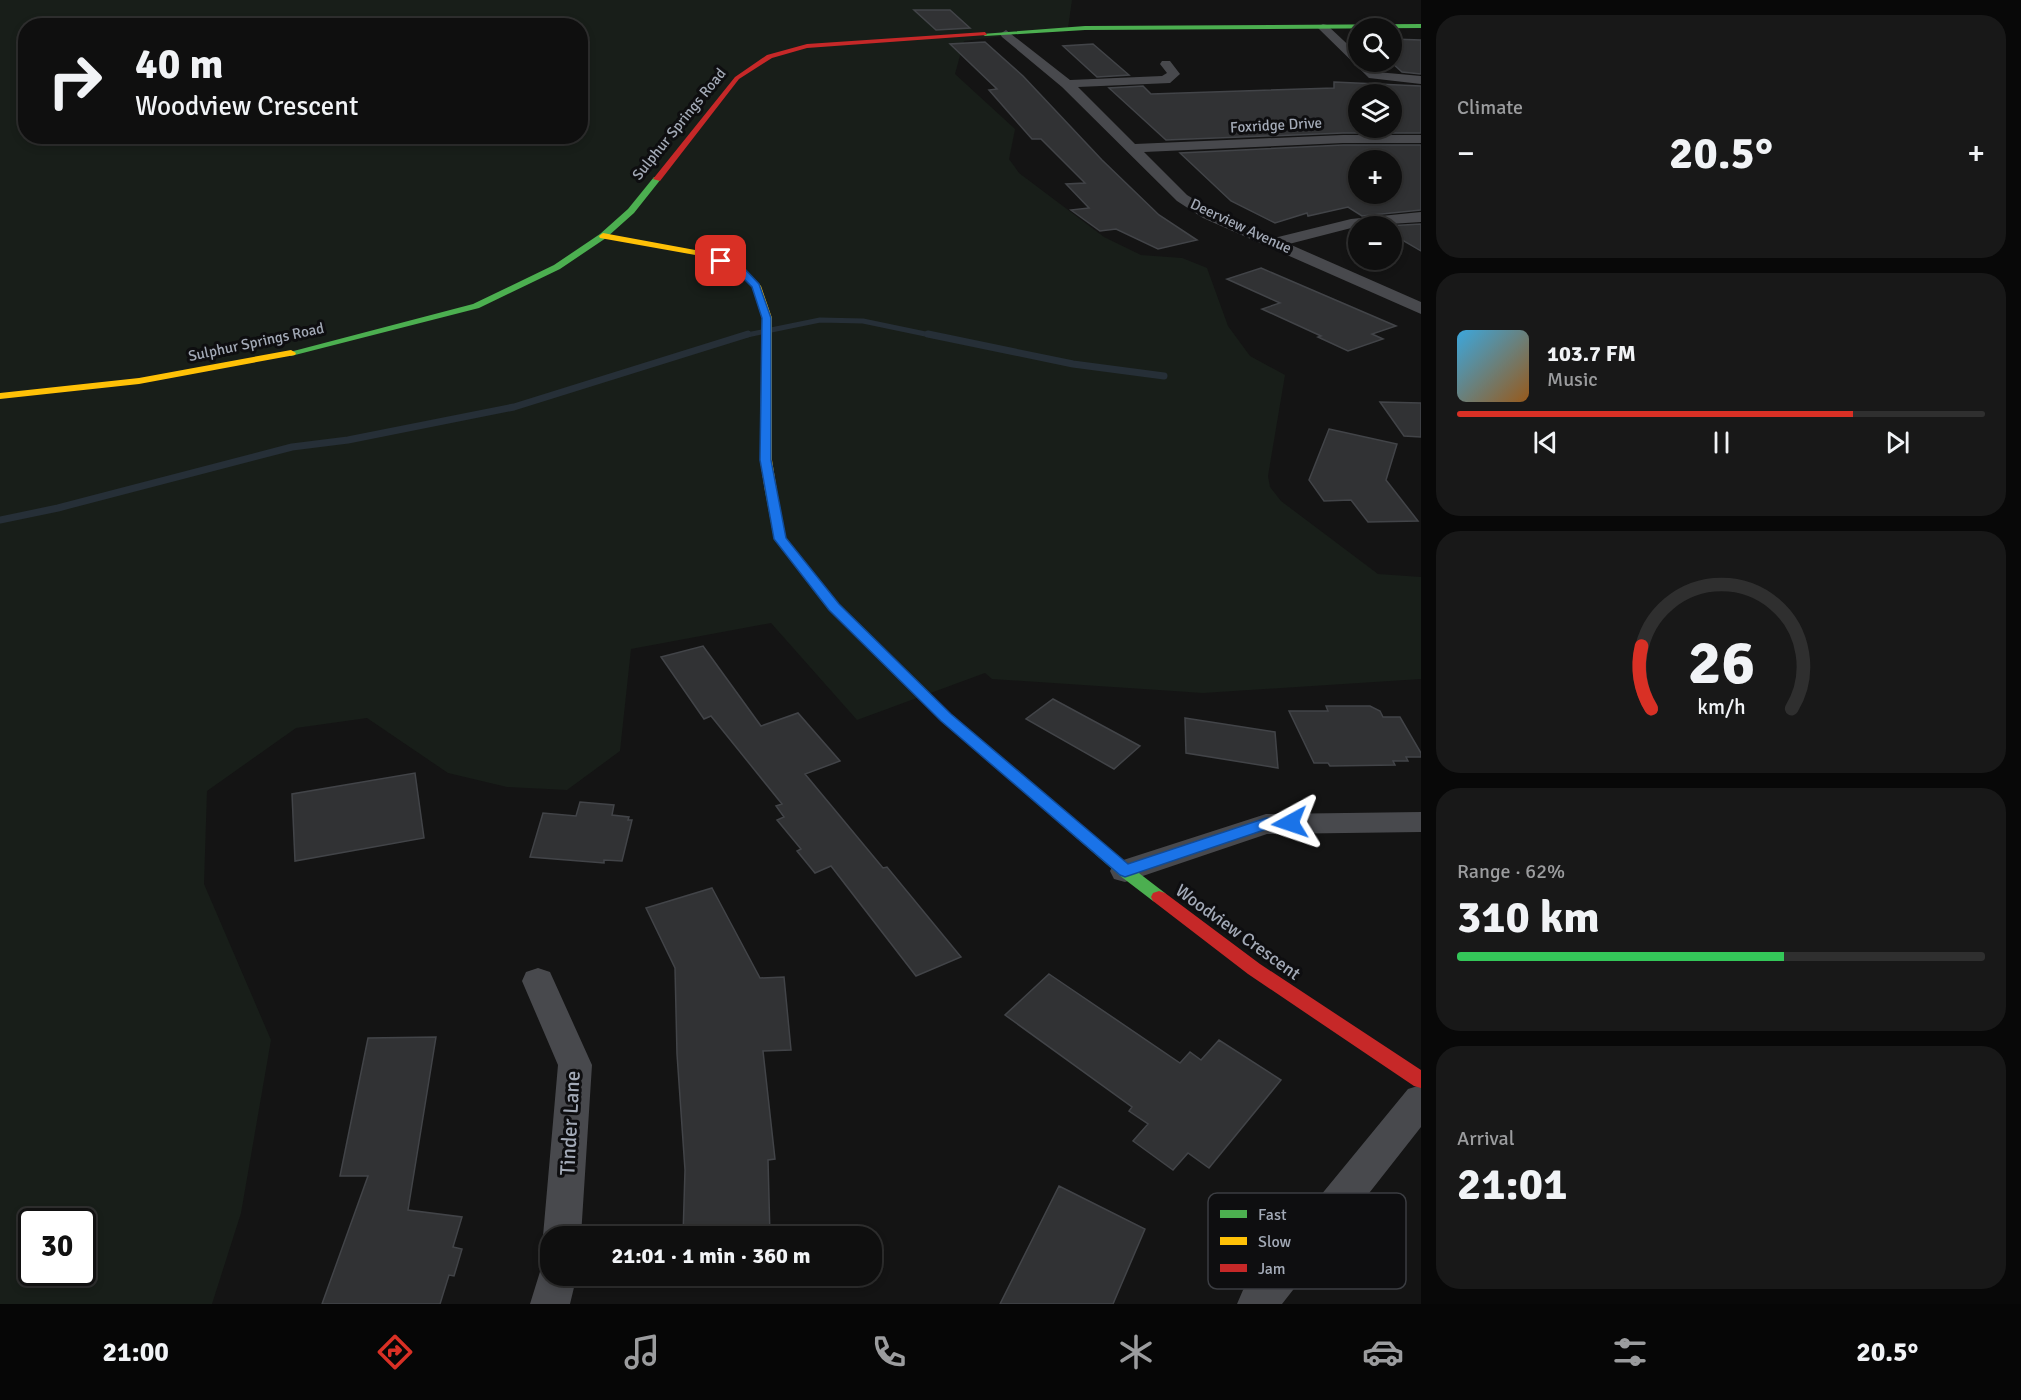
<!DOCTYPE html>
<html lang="en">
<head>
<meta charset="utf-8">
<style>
	body { margin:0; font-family:Signika,sans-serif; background:#181818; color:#f1f3f6; height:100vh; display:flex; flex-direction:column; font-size:22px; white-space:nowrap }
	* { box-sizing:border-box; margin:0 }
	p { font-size:20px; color:#9b9c9e }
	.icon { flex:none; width:33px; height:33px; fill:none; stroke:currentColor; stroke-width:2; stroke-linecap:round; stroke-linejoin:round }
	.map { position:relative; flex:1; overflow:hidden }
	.details { display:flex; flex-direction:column; gap:15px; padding:15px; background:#080808; width:600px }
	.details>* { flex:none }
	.hud { position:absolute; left:18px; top:18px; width:570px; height:126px; border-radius:24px; box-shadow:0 3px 9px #0003,0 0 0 2px #2f2f2f; background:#0f0f0f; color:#f1f3f6; overflow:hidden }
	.buttons { position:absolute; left:1348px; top:18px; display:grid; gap:12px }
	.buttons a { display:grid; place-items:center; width:54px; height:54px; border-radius:50%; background:#0f0f0f; box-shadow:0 3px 9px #0003,0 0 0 2px #2f2f2f; font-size:30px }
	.speed { position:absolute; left:18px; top:1208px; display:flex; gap:12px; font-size:30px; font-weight:700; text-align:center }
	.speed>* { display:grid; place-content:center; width:78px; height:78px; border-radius:50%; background:#0f0f0f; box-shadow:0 3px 9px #0003,0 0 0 2px #2f2f2f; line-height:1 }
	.speed .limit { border:3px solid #111; border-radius:9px; background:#fff; color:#111 }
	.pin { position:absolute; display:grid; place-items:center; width:51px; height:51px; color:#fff; margin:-26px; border-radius:12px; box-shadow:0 3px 9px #0006 }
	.me { position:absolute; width:66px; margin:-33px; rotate:265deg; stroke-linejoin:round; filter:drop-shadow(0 0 4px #0008) }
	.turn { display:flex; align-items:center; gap:21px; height:126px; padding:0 18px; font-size:27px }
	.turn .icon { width:78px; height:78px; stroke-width:2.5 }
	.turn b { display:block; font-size:42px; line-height:51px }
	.big { font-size:45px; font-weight:700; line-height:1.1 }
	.details .widget { flex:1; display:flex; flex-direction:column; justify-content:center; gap:9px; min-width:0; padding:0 21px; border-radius:24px; background:#181818 }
	.details .dial { align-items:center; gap:0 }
	.dial svg { height:156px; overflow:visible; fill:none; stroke:#2f2f2f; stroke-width:7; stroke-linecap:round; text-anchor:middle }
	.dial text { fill:#f1f3f6; stroke:none }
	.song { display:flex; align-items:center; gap:18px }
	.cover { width:72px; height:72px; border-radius:9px; background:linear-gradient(135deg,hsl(200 70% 55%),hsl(30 70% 35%)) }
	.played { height:6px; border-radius:3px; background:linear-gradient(90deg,#d93025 75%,#2f2f2f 75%) }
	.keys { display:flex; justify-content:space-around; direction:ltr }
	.heat { display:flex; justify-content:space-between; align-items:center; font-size:33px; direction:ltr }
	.charge { height:9px; border-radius:4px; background:linear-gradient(90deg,#34c759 62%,#2f2f2f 0) }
	.trip { position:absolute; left:540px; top:1226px; width:342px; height:60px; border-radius:24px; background:#0f0f0f; box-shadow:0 3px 9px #0003,0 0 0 2px #2f2f2f; font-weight:700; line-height:60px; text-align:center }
	.menu { display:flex; height:96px; justify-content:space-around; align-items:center; background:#060606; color:#9b9c9e }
	.menu .icon { width:42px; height:42px }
	.menu .selected { color:#d93025 }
	.menu b { font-size:27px; color:#f1f3f6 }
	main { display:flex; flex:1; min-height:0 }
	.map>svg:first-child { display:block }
	.green { fill:#181e19; fill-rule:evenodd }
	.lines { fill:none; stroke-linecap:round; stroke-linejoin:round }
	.stream-far1 { stroke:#262f37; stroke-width:5 }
	.stream { stroke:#262f37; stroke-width:7 }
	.building { fill:#313234; stroke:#424448; stroke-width:1.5; fill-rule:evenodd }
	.street { fill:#48494d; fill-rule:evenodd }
	.fast { fill:#4caf50; fill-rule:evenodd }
	.slow { fill:#ffc107; fill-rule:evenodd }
	.jam { fill:#c62828; fill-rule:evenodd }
	.route { fill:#1a73e8; stroke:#114b97; stroke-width:1.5 }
	.labels { text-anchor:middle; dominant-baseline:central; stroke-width:6; stroke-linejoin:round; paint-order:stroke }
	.far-street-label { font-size:15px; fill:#a3aab7; stroke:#0e0e10 }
	.street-label { font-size:18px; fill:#a3aab7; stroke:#0e0e10 }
	.near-street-label { font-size:21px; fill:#a3aab7; stroke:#0e0e10 }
	.key { fill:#0e0e10; stroke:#3b3d42; stroke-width:1.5 }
	.key-label { font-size:16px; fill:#a3aab7 }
</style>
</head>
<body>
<main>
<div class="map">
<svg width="1421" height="1304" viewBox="0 0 1421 1304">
	<rect width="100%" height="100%" fill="#141414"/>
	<path class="green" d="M0,0h1072l-4,28 -104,13 -9,33 60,55 -6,30 10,14 85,64 37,18 41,3 25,10 21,58 22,30 35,19 -17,101 2,11 11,14 97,73 43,3v102l-218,14 -211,-14 -7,-6 -128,47 -86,-97 -140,26 -11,102 -53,39 -60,-3 -59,-14 -81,-55 -71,10 -89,63 -3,93 67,156 -30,173 -29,91h-212zM26,26h554v110h-554zM32,1221h50v51h-50z"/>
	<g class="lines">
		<path class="stream-far1" d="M742,336l78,-16 43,1 72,15"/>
		<path class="stream" d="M928,334l145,30 91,12
			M0,520l58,-12 234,-61 56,-7 166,-33 234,-73"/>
	</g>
	<path class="building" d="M914,10h36l20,18 -34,2z
		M1392,39l29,1v34l-19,-2 -10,-9z
		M985,42l38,34 79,84 57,55 38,25 -39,9 -42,-20 -16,2 -29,-21 18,-2 -23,-24 19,-1 -44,-44h-9l-43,-49 8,-1 -47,-45z
		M1093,44l36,31 -32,2 -34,-31z
		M1334,82l87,4v47h-78l-177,7 -57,-52 34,-2 8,8 183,-6zM1359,94h33v34h-33z
		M1343,145h78v65l-59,6 -14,-9 -40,9 -1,-3 -32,10 -44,-22 -51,-48zM1359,160h33v34h-33z
		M1421,224v27l-29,-17v-8h-6z
		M1261,268l135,58 -24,8 11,5 -35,12 -30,-14 3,-1 -59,-27 18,-6 -53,-24z
		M1380,402l41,1v34l-17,-1z
		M1329,429l68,15 -11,36 32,41 -50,1 -17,-22 -27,1 -15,-21z
		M703,646l58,80 37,-13 42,48 -35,13 78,94 4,-1 74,90 -45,19 -85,-110 -16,7 -18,-22 4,-2 -24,-29 7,-3 -8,-11 6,-2 -71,-88 -7,3 -43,-62z
		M1053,699l87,47 -26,23 -88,-50z
		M1326,706h44l10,5 3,6h17l21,36v4h-15l2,4h-15l2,4 -65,1 -2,-3h-14l-25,-52h39z
		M1185,718l90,14 3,36 -92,-15z
		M415,773l9,65 -129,23 -3,-67z
		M580,802l34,3 -2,10 17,2 -1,3h4l-10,41 -18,-1v3l-74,-6 13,-44 33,3z
		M712,888l48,90 24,-1 7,73 -28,1 12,108 -7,1 2,76h-87l2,-66 -8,-116 -2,-86 -29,-60z
		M1049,974l131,89 10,-11 11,8 18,-20 62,40 -72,88 -21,-15 -15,17 -40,-29 15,-17 -19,-13 3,-4 -127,-92z
		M436,1037l-28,173 54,7 -9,30 9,2 -8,27 -5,-1 -9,29h-118l46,-128h-28l28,-138z
		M1059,1186l86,43 -32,75h-113z"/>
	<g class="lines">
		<path class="street" d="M1323,24l4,1 32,30v7h7l11,10 44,4v8l-52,-6 -50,-49 -2,-2z
			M1006,30l64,50 92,-4 5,-3 -7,-9 2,-3h8l10,13 -10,9 -92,4 57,57 208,-9h78v8h-78l-199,9 43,43 28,17 59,26 77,-19 70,-7v10l-62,4 -70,18 132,58v12l-218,-96 -26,-17 -115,-114 -60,-50 -2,-3z
			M1421,812v20l-154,2 -142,48 -11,-3 -4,-8 4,-8 152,-49z
			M538,968l12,4 42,93 -11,171h-31v13l-7,-13 15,-171 -36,-84 4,-9z
			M1421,1085v42l-139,177h-45l6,-14 165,-201z
			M550,1259v16h27l-7,29h-40l13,-42z"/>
		<path class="fast" d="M1421,24v4l-336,2 -100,6 -3,-2 103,-8z
			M654,177l7,2 -27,34 -28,25 -46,31 -81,39 -188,48 -5,-3 187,-49 81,-39 46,-31 28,-25z
			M771,488l6,3 9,48 53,65 112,110 180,153 34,26 2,4 -2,4 -6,2 -6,-2 -34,-26 -178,-155 -112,-110 -55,-71 -9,-48z"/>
		<path class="slow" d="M603,233l103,19 35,14 20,20 11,32v142l5,31 -2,2h-8l-2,-2 -5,-31 2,-142 -10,-31 -17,-17 -34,-14 -101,-18 -1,-2z
			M291,350l5,3 -1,2 -156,29 -139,15v-6l139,-15z"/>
		<path class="jam" d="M985,32l2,3 -180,13 -35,10 -33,21 -79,102 -7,-2 82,-102 32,-22 40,-11z
			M1159,891l6,2 95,71 161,106v18l-7,-2 -166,-112 -95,-73 -2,-4 2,-4z"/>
	</g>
	<path class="route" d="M721,258l21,8 17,18 12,34v142l15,78 53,66 112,110 177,150 138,-46 29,1 2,4 -2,4 -28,2 -142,48 -5,-2 -179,-154 -112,-111 -55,-71 -14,-79 2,-142 -10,-31 -17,-17 -17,-7v-4z"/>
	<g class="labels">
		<g class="far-street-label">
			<text transform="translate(679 124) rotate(-51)">Sulphur Springs Road</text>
			<text transform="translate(1276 125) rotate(-3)">Foxridge Drive</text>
			<text transform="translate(1241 226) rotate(25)">Deerview Avenue</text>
			<text transform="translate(256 342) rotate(-12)">Sulphur Springs Road</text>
		</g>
		<g class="street-label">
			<text transform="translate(1238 932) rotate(36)">Woodview Crescent</text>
		</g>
		<g class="near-street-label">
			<text transform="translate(570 1123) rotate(-87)">Tinder Lane</text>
		</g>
	</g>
	<rect x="1208" y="1193" width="198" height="96" rx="9" class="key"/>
	<rect x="1220" y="1210" width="27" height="8" fill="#4caf50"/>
	<rect x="1220" y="1237" width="27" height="8" fill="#ffc107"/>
	<rect x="1220" y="1264" width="27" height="8" fill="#c62828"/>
	<g class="key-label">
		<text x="1258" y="1220">Fast</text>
		<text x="1258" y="1247">Slow</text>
		<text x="1258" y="1274">Jam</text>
	</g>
</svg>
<div class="buttons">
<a><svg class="icon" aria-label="search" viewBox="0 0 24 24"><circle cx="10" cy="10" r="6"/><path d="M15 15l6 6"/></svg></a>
<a><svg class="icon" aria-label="layers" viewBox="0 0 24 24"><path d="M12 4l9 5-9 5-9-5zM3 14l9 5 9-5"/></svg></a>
<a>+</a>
<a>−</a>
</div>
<div class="speed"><div class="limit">30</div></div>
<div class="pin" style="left:721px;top:261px;background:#d93025"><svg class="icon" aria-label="arrive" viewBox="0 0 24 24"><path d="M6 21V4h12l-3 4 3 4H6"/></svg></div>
<svg class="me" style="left:1290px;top:823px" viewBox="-20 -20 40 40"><path d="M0-17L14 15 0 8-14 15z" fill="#1a73e8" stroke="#fff" stroke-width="4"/></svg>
<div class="trip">21:01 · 1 min · 360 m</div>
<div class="hud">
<div class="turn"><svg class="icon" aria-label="right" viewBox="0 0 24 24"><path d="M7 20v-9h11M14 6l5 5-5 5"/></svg><div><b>40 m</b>Woodview Crescent</div></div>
</div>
</div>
<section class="details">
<div class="widget"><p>Climate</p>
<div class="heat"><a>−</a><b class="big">20.5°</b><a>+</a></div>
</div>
<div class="widget">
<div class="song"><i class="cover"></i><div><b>103.7 FM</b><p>Music</p></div></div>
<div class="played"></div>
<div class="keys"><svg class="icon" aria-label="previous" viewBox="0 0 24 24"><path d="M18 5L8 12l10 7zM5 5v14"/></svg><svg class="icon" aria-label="pause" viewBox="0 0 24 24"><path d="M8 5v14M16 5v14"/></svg><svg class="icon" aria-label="next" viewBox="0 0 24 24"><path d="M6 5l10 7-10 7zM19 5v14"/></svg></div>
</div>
<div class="widget dial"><svg viewBox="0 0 100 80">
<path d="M14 69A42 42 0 1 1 86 69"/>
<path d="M14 69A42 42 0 0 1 9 37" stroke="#d93025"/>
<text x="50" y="56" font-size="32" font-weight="700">26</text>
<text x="50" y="72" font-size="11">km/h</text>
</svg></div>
<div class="widget"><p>Range · 62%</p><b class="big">310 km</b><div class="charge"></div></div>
<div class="widget"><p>Arrival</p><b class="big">21:01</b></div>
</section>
</main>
<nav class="menu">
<b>21:00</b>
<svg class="icon selected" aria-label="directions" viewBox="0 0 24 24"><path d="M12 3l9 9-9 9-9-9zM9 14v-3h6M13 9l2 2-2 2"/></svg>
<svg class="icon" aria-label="music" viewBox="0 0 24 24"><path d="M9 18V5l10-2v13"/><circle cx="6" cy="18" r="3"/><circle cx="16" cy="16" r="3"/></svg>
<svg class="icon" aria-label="phone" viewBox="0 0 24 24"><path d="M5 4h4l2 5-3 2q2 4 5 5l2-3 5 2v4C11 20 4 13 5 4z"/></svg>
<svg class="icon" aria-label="climate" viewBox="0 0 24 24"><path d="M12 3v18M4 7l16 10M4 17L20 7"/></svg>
<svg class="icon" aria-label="car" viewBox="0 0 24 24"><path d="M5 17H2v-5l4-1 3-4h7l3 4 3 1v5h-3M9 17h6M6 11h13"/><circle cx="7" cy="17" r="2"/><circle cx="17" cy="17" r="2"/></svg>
<svg class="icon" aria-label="filters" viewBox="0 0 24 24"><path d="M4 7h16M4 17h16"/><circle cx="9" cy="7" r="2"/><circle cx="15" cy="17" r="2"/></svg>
<b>20.5°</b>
</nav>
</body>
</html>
